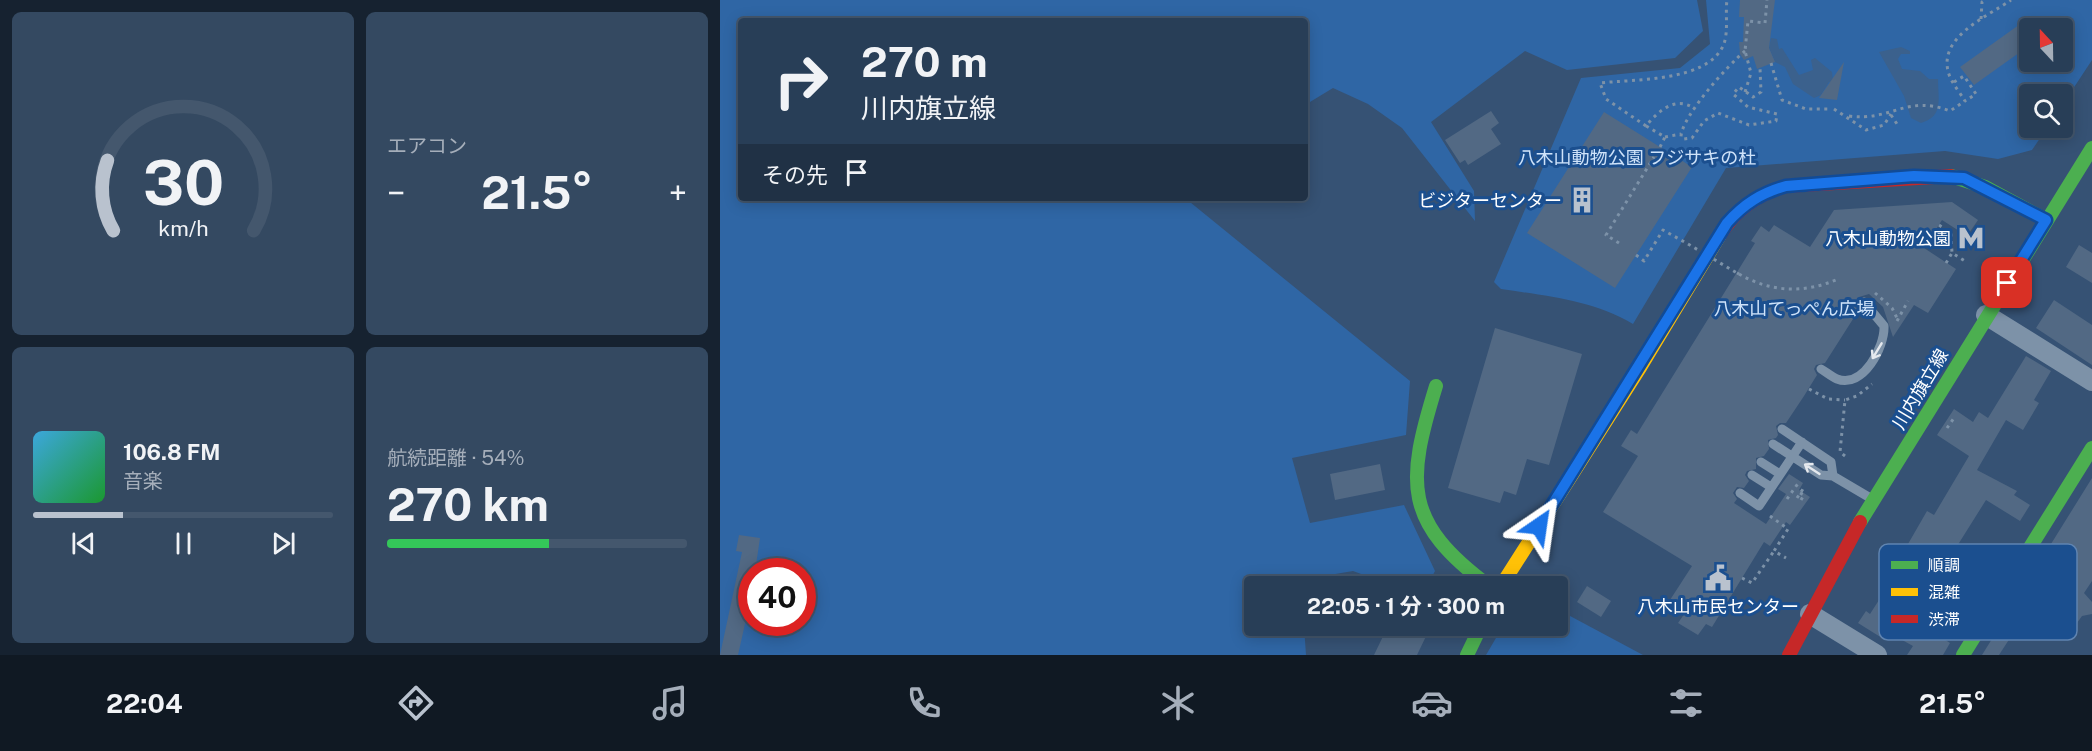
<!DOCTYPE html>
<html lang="ja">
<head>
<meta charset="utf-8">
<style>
	body { margin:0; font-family:"Public Sans","Noto Sans JP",sans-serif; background:#344961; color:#f1f3f6; height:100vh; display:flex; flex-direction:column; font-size:22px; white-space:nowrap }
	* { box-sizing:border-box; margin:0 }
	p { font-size:20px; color:#a5aeba }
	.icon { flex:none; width:33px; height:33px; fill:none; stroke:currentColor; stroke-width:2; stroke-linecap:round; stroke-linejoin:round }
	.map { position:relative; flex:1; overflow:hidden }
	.drawer { display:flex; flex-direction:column; gap:12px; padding:12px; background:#162230; width:720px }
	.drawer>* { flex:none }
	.banner { position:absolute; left:18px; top:18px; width:570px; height:183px; border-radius:6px; box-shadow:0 3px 15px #0003,0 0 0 2px #44576d; background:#283e57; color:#f1f3f6; overflow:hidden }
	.needle { width:39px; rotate:338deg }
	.fabs { position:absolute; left:1299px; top:18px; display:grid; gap:12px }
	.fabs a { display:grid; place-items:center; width:54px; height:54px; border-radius:6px; background:#283e57; box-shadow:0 3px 15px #0003,0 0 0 2px #44576d; font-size:30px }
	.speed { position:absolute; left:18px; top:558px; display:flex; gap:12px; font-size:30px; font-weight:700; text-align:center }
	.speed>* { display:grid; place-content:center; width:78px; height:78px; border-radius:50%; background:#283e57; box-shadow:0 3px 15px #0003,0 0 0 2px #44576d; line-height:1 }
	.speed .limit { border:9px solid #d22; background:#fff; color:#111 }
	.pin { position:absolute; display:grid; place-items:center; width:51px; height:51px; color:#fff; margin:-26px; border-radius:12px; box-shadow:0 3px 9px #0006 }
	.me { position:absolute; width:66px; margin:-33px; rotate:32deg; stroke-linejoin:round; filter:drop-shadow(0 0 4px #0008) }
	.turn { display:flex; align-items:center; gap:21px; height:126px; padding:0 24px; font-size:27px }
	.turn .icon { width:78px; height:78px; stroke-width:2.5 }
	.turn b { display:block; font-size:42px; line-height:51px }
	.then { display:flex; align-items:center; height:57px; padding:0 24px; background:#0003; gap:12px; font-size:22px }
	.big { font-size:45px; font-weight:700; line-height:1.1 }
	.drawer .tile { flex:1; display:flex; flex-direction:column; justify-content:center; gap:9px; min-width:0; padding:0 21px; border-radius:9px; background:#344961 }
	.drawer .dial { align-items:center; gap:0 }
	.dial svg { height:156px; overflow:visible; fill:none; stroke:#44576d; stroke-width:7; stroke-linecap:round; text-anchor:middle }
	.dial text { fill:#f1f3f6; stroke:none }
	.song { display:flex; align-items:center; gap:18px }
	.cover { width:72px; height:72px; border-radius:9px; background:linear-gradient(135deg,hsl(200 70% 55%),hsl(130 70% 35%)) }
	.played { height:6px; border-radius:3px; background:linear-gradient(90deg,#b9c2ce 30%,#44576d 30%) }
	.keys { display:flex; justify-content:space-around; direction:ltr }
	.heat { display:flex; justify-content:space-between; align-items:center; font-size:33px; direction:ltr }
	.charge { height:9px; border-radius:4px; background:linear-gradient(90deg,#34c759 54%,#44576d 0) }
	.drawer .tiles { flex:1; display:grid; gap:12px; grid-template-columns:repeat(2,1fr) }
	.trip { position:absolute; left:524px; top:576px; width:324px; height:60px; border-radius:6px; background:#283e57; box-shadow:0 3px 15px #0003,0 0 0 2px #44576d; font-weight:700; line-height:60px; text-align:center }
	.dock { display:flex; height:96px; justify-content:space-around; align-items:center; background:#101923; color:#a5aeba }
	.dock .icon { width:42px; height:42px }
	.dock .active { color:#b9c2ce }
	.dock b { font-size:27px; color:#f1f3f6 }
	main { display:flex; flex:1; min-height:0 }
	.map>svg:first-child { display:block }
	.green { fill:#2f66a5; fill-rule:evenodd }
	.water { fill:#3b618d }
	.building { fill:#526984 }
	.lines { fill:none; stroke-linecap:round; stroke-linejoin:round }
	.path { stroke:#7d92a8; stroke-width:3; stroke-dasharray:3 4.5; stroke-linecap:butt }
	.lane { stroke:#7d92a8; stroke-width:9 }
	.street { stroke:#7d92a8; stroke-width:20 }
	.fast { stroke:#4caf50; stroke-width:14 }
	.slow { stroke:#ffc107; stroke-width:14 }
	.jam { stroke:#c62828; stroke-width:14 }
	.path-bridge { stroke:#7d92a8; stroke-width:3; stroke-dasharray:3 4.5; stroke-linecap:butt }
	.oneway { stroke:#e5e9ee }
	.route-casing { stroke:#114b97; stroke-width:15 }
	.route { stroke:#1a73e8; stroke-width:10 }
	.labels { text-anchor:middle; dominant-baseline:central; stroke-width:6; stroke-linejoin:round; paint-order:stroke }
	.park-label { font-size:18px; fill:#cfe3fa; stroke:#1b4f8f }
	.poi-label { font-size:18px; fill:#fff; stroke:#1b4f8f; text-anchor:end }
	.street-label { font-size:18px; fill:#fff; stroke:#1b4f8f }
	.key { fill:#1b4f8f; stroke:#5f84b1; stroke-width:1.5 }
	.key-label { font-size:16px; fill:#fff }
</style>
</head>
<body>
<main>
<section class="drawer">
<div class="tiles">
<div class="tile dial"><svg viewBox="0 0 100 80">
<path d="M14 69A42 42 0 1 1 86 69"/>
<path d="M14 69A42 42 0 0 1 11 33" stroke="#b9c2ce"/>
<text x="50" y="56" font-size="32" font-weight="700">30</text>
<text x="50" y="72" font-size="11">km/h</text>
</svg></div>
<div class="tile"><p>エアコン</p>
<div class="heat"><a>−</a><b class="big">21.5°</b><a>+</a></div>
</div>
<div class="tile">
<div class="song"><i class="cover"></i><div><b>106.8 FM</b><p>音楽</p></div></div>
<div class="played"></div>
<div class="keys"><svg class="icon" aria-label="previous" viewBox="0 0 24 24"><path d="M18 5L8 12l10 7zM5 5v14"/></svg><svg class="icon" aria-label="pause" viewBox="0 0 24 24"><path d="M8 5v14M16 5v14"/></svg><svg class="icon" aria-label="next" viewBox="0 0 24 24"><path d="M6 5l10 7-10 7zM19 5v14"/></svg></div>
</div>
<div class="tile"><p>航続距離 · 54%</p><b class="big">270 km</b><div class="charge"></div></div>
</div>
</section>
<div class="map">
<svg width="1372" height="655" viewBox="0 0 1372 655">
	<rect width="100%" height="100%" fill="#365274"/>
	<path class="green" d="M0,0h977l6,31 -28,27 -108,12 -42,-19 -94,71 43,69 1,30 -73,-93 -34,-24 -35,-16 -28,17v-84h-564v177h444l225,183 -4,54 -114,23 18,65 94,-18 31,66 -8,15h-33l-41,-15 -53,9 1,6h-47v40h50l2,29h-586zM32,572h50v50h-50z
		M986,0h386v60l-29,44 -1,-10h-32v34h17l-15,22 -34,9 -53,-8 -219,17 -93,156c-41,-24 -86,-28 -132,-35l-7,-7 87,-204 99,-10 30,-24zM1310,28h32v34h-32z
		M837,609l86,46h-157l17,-29h54z"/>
	<path class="water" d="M1051,38l6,1 2,10 3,-1 17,27 14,-5 -2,-10 4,-2 17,14 1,10h-4l-8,13 -7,3 -21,-14 -8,-17 -10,-5 -6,-14z
		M1181,47l9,4v3h-9l-3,5 4,10 18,2 9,8h9c0,20 6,37 -17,44l-10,-5 -7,-22 -25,-44z"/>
	<path class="building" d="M1020,0h35l-6,48 6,14 -18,7 -4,-13 -9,4 -4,-6 -1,-12h4l1,-25h-5z
		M1303,22l7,9v14l-56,40 -14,-18z
		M1124,62l-7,38 -18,-2z
		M771,111l8,12 -8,6 10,15 -33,21 -3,-5 -5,3 -15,-23z
		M884,112l88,55 -77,121 -88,-55z
		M1232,202l26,18 -11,16 -25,-16 -18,28 32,21 -28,44 -14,-8 -21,32 -10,-30 -14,-13 -10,3 -2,6 3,5 -35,55 -9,2 -2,4 3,6 -13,21 -18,27h-6l-4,3 2,9 -2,3 -8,2 1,9 -5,7 -8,2v11l-9,2 -2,4 4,6 -5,7 -7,-1 -4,6 4,6 -3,4 32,21 20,-30 -8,-5 11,-15 14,9 -4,7 11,7 -20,28 -4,-3 -16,24 -6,-4 -52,85 -6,-3 -8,11 -20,-12 9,-13 -17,-10 22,-34 -89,-54 35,-56 -17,-10 10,-16 6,4 118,-191 -4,-2 10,-15 8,6 5,-7 36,22 24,-37z
		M1359,245l13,8v30l-26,-16z
		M1334,300l38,25v40l-56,-37z
		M775,328l87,26 -33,111 -22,-6 -11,36 -12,-4 -4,12 -52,-15z
		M1306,356l25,15 -17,29 5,3 -16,27 -17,-10 -29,50 40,21 -3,4 16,10 -10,16 -34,-21 -32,51 26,16 -23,36 6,4 -19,32 6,4 -7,12h-36l6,-9 -27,-15 -4,7 -24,-15 8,-12 4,3 9,-14 39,23 20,-35 -35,-23 11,-17 -6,-4 19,-33 7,4 35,-59 -32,-21 17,-26 19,13 6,-10 9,6z
		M660,464l5,26 -50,10 -5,-26z
		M1372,478v103l-8,12 8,9v12l-10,2 -10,14 -35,-24 -23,34 -4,-2 -11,17h-17z
		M19,535l21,3 -5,34h-3v21l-14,62h-18l22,-103 -6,-1z
		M867,586l24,15 -10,16 -24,-15z
		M668,626h43l-14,29h-43z"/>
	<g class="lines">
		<path class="path" d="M1261,19l1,-17 3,-2
			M1025,51c-16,13 -64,66 -64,86l3,2 8,-1 12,-17 14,-8 31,12 27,-4 1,-7 -29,-7 -15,-13 6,-7 14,10 8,-5 -1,-24
			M1051,63l11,37 24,9h24
			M1234,82l10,-6 12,18 -11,7
			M1025,92l6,-19 -6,-22 3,-30 17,2 2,-23
			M1114,109l32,21 18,-5 7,-11
			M1171,115l8,12
			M1129,116c42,6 57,-22 101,-5l15,-10c-4,-7 -11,-15 -15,-24 -16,-39 37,-60 61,-77
			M926,126l-40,-27 -6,-16c35,-4 106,-1 123,-37 6,-13 2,-32 4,-46
			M945,137l16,-3
			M940,147l5,-10 -19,-11c12,-15 30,-31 49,-17
			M1219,225l12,8 1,20
			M899,243l-13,-8 48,-78
			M916,255l8,6 19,-31 25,14
			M1226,263l6,-10 13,8
			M1017,273l2,1
			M1155,293l17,15 5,10
			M1177,321l11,-20
			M1089,389l19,10 17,1
			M1227,428l7,-10
			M1125,456l-5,-4 5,-52 12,-4 15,-12
			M1080,493l4,2 -3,5
			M1077,498l8,-12
			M1067,499l12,-17
			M1050,516l18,13 -14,22 12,7
			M1022,578l10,5 22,-32"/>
		<path class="lane" d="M1101,369c5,3 11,8 16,10 26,10 48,-32 47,-53l-20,-24
			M1062,429l49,33 2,14
			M1053,444l48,31 12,1 39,23
			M1041,462l19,12
			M1032,475l19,12
			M1020,493l19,13 43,-64"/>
		<path class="street" d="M1266,315l106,66
			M1090,614l67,41"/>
		<path class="fast" d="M1231,176l34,11 61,33
			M716,386c-30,97 -33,136 53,200
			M1140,522l232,-374
			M747,655l14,-29
			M1243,655l129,-207"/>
		<path class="slow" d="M781,586l140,-220 79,-131"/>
		<path class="jam" d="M1000,235c15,-25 38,-41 66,-49l165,-10
			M1069,655l71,-133"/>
		<path class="path-bridge" d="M968,244l49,29
			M1019,274c31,18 65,20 99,5"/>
	</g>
	<defs><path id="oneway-shaft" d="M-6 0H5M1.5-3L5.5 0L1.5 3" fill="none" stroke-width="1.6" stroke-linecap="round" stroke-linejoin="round" transform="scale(1.5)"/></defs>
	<g class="oneway">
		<use href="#oneway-shaft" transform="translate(1157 351) rotate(121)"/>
		<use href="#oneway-shaft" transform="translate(1092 469) rotate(-147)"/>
	</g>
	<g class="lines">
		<g class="route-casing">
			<path id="route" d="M819,526l188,-303c17,-19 34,-30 59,-37l128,-10 50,2 82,42 -39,63"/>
		</g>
		<use href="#route" class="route"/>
	</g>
	<defs>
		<g id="building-bare" transform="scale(2.07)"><path d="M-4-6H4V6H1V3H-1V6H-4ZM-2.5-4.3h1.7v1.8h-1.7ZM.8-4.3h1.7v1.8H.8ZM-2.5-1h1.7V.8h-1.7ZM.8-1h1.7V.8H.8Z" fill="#b9c2ce" stroke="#1b4f8f" stroke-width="2.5" paint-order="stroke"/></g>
		<g id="metro-bare" transform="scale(2.07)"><path d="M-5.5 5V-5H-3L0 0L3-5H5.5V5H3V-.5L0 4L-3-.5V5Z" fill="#b9c2ce" stroke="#1b4f8f" stroke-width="2.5" paint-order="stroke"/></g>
		<g id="civic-bare" transform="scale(2.07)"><path d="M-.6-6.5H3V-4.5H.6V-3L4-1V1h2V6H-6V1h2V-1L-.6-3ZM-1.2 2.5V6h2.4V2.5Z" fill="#b9c2ce" stroke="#1b4f8f" stroke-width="2.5" paint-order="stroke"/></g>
	</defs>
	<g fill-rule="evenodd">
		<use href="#building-bare" x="862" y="200"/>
		<use href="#metro-bare" x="1251" y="238"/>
		<use href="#civic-bare" x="998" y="578"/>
	</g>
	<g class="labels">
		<g class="park-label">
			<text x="917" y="157">八木山動物公園 フジサキの杜</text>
			<text x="1074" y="308">八木山てっぺん広場</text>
		</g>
		<g class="poi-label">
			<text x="842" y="200">ビジターセンター</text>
			<text x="1231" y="238">八木山動物公園</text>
			<text x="998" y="606" text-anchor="middle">八木山市民センター</text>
		</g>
		<g class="street-label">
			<text transform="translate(1200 389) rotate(-59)">川内旗立線</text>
		</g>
	</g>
	<rect x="1159" y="544" width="198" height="96" rx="9" class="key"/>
	<rect x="1171" y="561" width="27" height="8" fill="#4caf50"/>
	<rect x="1171" y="588" width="27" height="8" fill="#ffc107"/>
	<rect x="1171" y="615" width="27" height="8" fill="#c62828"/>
	<g class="key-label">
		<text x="1208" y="571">順調</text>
		<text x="1208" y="598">混雑</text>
		<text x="1208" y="625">渋滞</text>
	</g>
</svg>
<div class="fabs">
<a><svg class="needle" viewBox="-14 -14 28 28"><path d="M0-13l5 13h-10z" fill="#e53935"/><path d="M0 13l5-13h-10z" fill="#a5aeba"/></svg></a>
<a><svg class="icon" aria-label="search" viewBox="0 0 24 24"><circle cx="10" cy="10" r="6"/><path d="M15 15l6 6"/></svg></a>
</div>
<div class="speed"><div class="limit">40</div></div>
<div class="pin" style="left:1287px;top:283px;background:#d93025"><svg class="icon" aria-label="arrive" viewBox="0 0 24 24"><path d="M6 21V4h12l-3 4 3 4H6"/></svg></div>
<svg class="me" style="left:819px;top:526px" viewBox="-20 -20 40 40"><path d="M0-17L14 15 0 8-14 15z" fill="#1a73e8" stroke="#fff" stroke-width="4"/></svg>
<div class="trip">22:05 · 1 分 · 300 m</div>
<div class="banner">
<div class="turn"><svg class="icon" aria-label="right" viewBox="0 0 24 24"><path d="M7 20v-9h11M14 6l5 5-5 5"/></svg><div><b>270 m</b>川内旗立線</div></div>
<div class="then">その先<svg class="icon" aria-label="arrive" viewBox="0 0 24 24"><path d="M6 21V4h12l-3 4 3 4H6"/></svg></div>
</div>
</div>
</main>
<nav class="dock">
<b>22:04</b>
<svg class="icon active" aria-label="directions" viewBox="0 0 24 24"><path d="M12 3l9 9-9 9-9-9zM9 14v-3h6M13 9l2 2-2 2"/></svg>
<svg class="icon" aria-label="music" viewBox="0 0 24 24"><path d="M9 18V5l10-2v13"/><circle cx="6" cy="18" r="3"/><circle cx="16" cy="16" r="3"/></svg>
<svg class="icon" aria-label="phone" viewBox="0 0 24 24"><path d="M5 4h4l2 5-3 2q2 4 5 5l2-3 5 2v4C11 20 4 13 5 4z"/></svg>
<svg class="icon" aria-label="climate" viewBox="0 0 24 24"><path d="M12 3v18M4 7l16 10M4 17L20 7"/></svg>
<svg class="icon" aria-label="car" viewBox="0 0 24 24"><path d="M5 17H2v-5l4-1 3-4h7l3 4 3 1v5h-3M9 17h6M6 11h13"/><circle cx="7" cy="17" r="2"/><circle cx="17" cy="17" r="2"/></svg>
<svg class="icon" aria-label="filters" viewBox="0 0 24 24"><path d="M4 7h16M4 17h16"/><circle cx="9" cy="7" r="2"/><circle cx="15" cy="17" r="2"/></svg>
<b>21.5°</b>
</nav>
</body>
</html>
